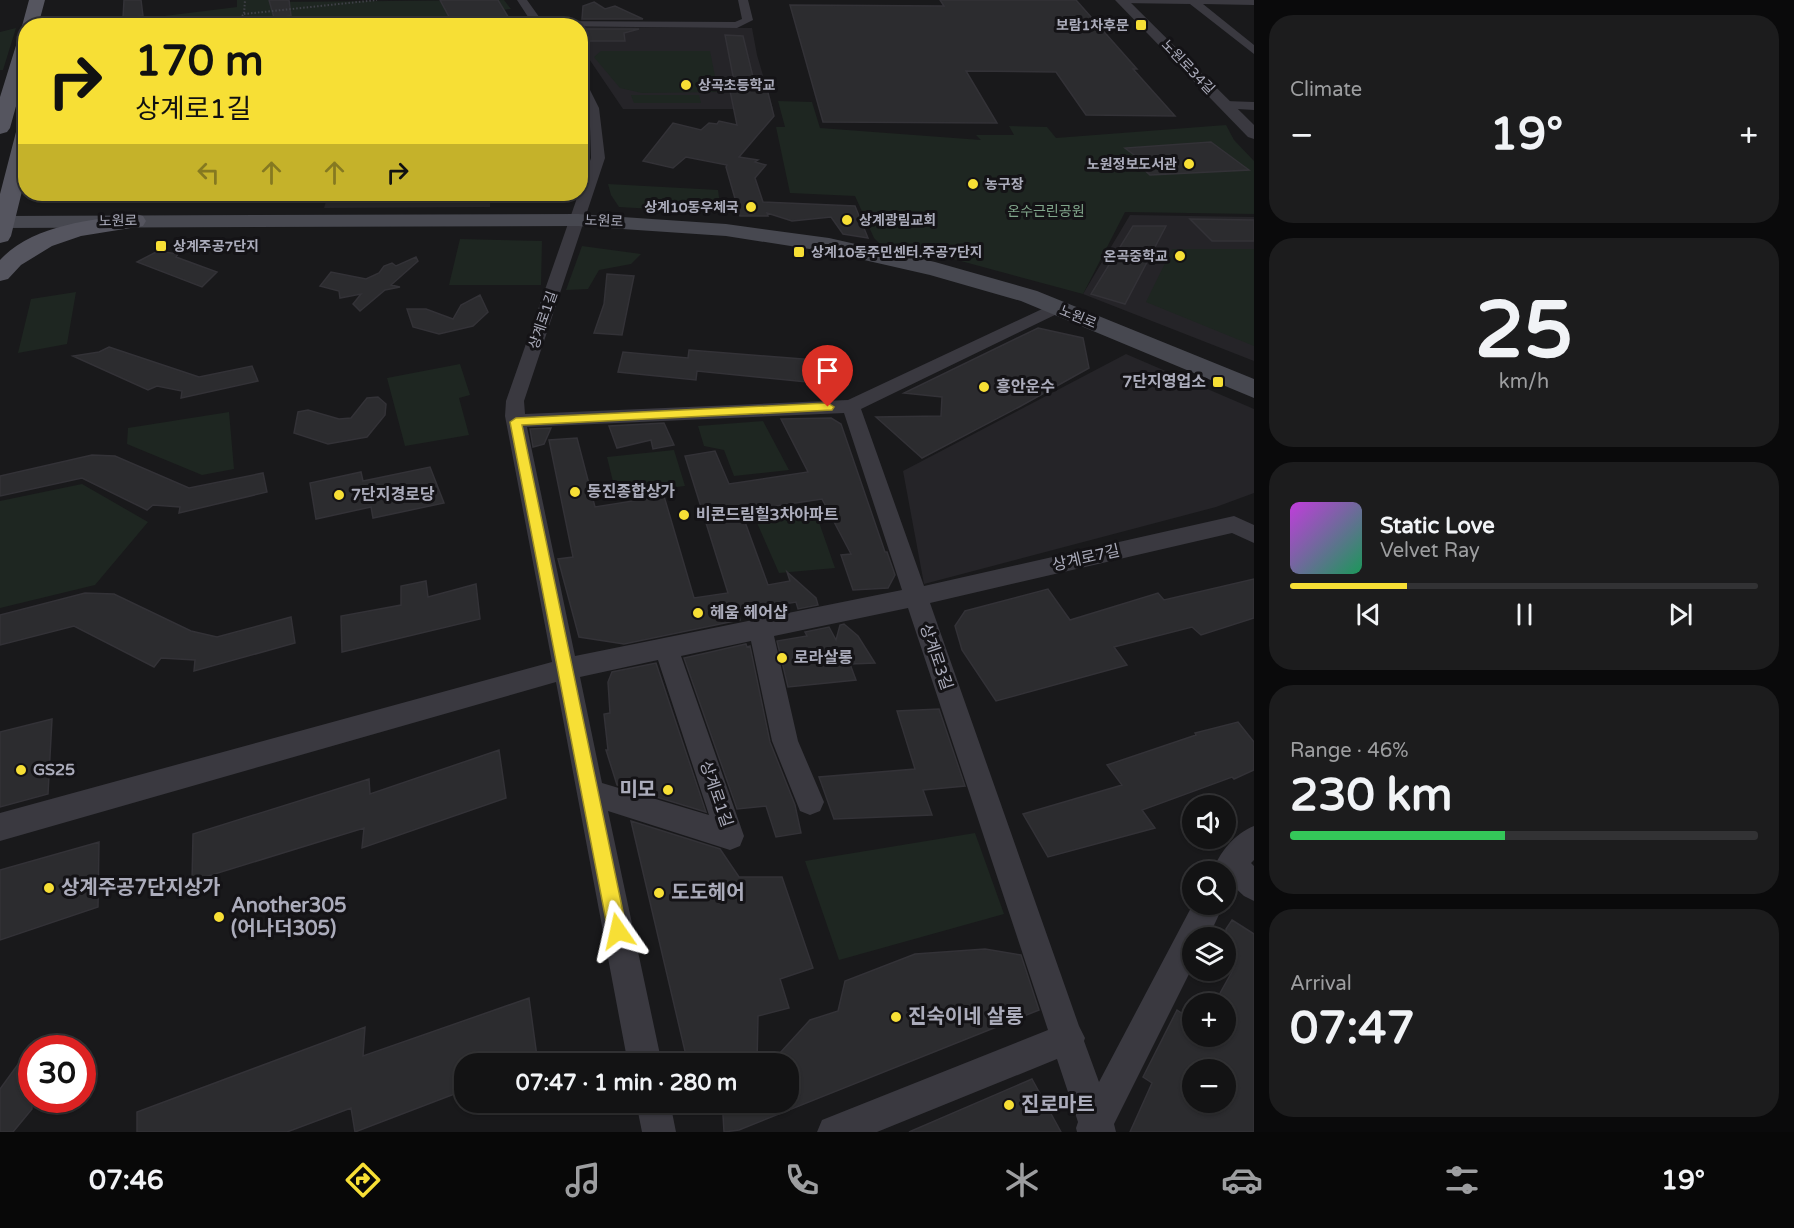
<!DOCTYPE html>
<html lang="en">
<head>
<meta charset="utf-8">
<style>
	body { margin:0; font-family:"Varela Round","Noto Sans KR",sans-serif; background:#1c1c1d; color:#f1f3f6; height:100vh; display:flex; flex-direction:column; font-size:22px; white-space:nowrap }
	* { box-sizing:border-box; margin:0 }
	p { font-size:20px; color:#9d9ea0 }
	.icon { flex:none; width:33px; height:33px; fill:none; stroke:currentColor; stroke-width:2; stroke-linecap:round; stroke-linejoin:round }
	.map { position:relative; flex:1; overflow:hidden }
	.drawer { display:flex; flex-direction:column; gap:15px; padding:15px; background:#0a0a0b; width:540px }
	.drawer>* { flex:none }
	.guide { position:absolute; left:18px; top:18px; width:570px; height:183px; border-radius:24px; box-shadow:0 2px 4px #0004,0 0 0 2px #323234; background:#f7df35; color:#111; overflow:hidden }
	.controls { position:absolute; left:1182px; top:795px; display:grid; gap:12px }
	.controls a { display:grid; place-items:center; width:54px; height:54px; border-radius:50%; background:#131314; box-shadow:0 2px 4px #0004,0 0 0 2px #323234; font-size:30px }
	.speed { position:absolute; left:18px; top:1035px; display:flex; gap:12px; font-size:30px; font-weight:700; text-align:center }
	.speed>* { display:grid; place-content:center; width:78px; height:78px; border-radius:50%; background:#131314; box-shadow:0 2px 4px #0004,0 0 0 2px #323234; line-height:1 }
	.speed .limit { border:9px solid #d22; background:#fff; color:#111 }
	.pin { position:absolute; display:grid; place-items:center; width:51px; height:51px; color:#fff; margin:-62px -26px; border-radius:50% 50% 50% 0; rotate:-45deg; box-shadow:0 0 6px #0007 }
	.pin .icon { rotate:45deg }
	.me { position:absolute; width:66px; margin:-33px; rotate:349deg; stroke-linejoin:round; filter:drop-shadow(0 0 4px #0008) }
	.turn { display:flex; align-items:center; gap:21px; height:126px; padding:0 18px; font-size:27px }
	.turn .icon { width:78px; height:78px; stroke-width:2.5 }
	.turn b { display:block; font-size:42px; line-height:51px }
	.lanes { display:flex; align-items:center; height:57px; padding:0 18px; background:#0003; justify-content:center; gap:30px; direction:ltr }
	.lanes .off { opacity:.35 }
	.big { font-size:45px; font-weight:800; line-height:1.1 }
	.drawer .card { flex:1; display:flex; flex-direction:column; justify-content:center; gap:9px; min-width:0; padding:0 21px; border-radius:24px; background:#1c1c1d }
	.drawer .dial { align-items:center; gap:0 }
	.dial b { font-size:78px; line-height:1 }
	.song { display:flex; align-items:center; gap:18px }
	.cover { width:72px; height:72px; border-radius:9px; background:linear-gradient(135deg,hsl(290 70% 55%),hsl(150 70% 35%)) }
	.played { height:6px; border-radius:3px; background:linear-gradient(90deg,#f7df35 25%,#323234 25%) }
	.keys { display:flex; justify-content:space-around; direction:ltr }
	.heat { display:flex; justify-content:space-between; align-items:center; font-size:33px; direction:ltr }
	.charge { height:9px; border-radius:4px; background:linear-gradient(90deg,#34c759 46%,#323234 0) }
	.trip { position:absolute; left:454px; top:1053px; width:345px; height:60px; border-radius:24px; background:#131314; box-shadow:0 2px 4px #0004,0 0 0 2px #323234; font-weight:800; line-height:60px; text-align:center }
	.dock { display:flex; height:96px; justify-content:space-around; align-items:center; background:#080808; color:#9d9ea0 }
	.dock .icon { width:42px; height:42px }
	.dock .active { color:#f7df35 }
	.dock b { font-size:27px; color:#f1f3f6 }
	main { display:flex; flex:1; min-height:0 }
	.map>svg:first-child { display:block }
	.built { fill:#252428 }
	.green { fill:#1e2621 }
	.building { fill:#2c2c2f; stroke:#333237; stroke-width:1.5; fill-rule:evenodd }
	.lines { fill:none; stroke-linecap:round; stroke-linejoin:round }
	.path { stroke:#3f4047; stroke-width:2; stroke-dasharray:1.5 2; stroke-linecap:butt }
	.minor { fill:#3a3940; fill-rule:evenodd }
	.tertiary { fill:#3a3940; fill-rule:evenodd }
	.secondary { fill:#474850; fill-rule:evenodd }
	.primary { fill:#55555f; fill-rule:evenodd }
	.route { fill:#f7df35; stroke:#a19122; stroke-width:1.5 }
	.poi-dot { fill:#f7df35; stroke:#141316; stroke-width:2 }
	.labels { text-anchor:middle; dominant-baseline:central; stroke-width:6; stroke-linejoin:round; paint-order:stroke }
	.far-poi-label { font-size:14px; font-weight:bold; fill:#abacbb; stroke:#141316; text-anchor:start }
	.far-street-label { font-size:14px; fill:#abacbb; stroke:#141316 }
	.far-park-label { font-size:14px; fill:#81a68b; stroke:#141316 }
	.poi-label { font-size:16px; font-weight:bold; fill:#abacbb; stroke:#141316; text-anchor:start }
	.street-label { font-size:16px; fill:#abacbb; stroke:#141316 }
	.near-poi-label { font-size:20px; font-weight:bold; fill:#abacbb; stroke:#141316; text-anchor:start }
</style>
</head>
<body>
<main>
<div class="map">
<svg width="1254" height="1132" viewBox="0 0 1254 1132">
	<rect width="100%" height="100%" fill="#19191b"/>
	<path class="built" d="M580,27l172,1 5,27 16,54h-150l-42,-62z
		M76,194h124l-2,7 -97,2z
		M328,194h162v13l-166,1z
		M1130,215l124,2v144l-171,-67z
		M1126,354l128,55v84l-38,14 -292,77 -21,-113z"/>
	<path class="green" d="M237,0h32l1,2 234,-2 7,9 -150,17h-298l10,-6 45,-4 1,4h13l105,-13z
		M16,28l-13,42h-3v-38z
		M601,51h109l8,41 -76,1 -22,-5 -26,-31z
		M631,95h68l2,8h-67z
		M778,101l34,1 8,26 161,12 -5,-5h38l-5,-9 38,1 9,11 170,-13 8,15 20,21v53l-129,-2 -42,82 -159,-43 -45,-8 -5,-5 -19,-42 -65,-3 -14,-66h9z
		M608,184l110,6 3,21 -17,1 -85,-5 -8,-12z
		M460,239l82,2 -1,44h-92z
		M582,246l59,8 -10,10 -32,6 -11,19 -22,1z
		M1172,249h82v97l-108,-44z
		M76,292l-9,52 -49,9 13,-54z
		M460,364l10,31 -11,3 10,37 -64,11 -18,-68z
		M229,412l5,57 -32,6 -75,-31 1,-16z
		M763,421l26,49 -55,6 -10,-26 -20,-4 -6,-20z
		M674,450l11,36 -69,8 -9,-37z
		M82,484l66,38 -53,63 -95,23v-107z
		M814,508l21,60 -56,5 -25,-57z
		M975,833l29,81 -165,46 -34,-99z"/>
	<path class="building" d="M124,0h17l2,16 -20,2z
		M269,0h20l2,16 -17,2z
		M440,0h58l12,20 -56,6z
		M940,0h136l61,69h-4l42,47 -89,-1 -30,-43 -90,-1 31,52 -174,-1 -33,-117 154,1z
		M594,2l11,7 10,-3 28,13h-61l1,-13z
		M581,29h58l-15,4 1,8h-45z
		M725,35l18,1 11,45h11l9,35 -35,41 19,3 -3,2 11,3 -11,13 8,24 92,4 13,32 -25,-4 -12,-17 -39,4 -25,-8 1,3h-28l-14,-49 1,-2 -41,-8 -13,11 -30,-7 30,-38 28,7 8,-7 8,1 2,-3 18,4 -9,-44h6z
		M1211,142l38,28 -99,5 -19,-17h7l-13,-10z
		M1190,219l64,1v21h-42z
		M1133,226h33l-41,78 -34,-10z
		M158,251l20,3 -2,3 41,15 -15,15 -65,-25z
		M416,257l2,4 -27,24 9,2 -15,3 -25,21 -7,-7 8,-10 -21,4 -1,-7 -19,-5 11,-14 35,7 13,-6 5,-7 8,-3 4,3z
		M607,274l27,2 -12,59 -28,-2 10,-29z
		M480,295l8,17 -15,14 -34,8 -26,-7 -6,-18h19l27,10 8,-14z
		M1038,328l45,10 6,30 -70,39 -97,51 -46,-41 65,-1 1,-19 -38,-4z
		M109,347l90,30 53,-11 6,15 -77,17 1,-7 -25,-5 -9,4 -75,-34 26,-4z
		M689,350l126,10 2,23 -120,-12 -1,9 -78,-8 5,-20 65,6z
		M378,397l8,7 -1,11 -18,22 -39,7 -34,-11 4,-21 10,-2 31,9 12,-1 16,-20z
		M831,418l10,6 44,128h2l8,23 -7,13 -35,2 -12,-35 10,-1 -29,-55 -81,12 27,74 22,-4 -3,-9 29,26 2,7 -20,4 -2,-7 -58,10 2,8 -116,24 -45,-7 -21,-78 15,-2 -24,-117 28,-2 18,69 69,-11 30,102 34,-5 -43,-137 30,-5 14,33 79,-12 -27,-53z
		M664,423l10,22 -21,4 -2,-9 -34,8 -8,-22z
		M551,428l-7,16 -11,3 -3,-18z
		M92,455l23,1 74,32 74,-15 4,19 -88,21 1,-6 -27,-2 -6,5 -65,-32 -82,18v-20z
		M430,467l14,36 -71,15 -2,-11 -55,12 -6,-36 51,-11 2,9z
		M1254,579v39l-53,17 -9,-8 -78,20 13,18 -131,36 -34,-51 -7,-24 10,-15 83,-22 22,31 88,-27 6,7z
		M426,581l2,16 48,-13 4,35 -138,33 -1,-36 60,-11v-19z
		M85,593l29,1 77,37 26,6 74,-20 4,26 -101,28 1,-11 -34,-2 -7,9 -80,-41 -74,19v-30z
		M844,624l14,12 17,27 -25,1 6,16 -68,7 -11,-46 30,-5 -2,-4 24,-5 7,13 4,-15z
		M746,644l1,3 3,-1 20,96 25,63 6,28 -25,4 -10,-31 -29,3 -53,-151z
		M656,663l50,149 -89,-27 -11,-35h2l-4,-36 6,-1 -2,-31 4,-10z
		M939,709l26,77 -42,4 9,25 -98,4 -15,-42 96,-8 -18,-58z
		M52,719l-4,75 -48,13v-75z
		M1238,722l16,20v28l-20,9 -2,-2 -90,33 13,18 -107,29 -25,-43 99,-29 -15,-20 89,-30 -1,-2z
		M499,750l7,48 -144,50 2,-20 -172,53 1,-47 176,-55 1,15z
		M631,821l89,28 19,28h43l31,91 -33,11 9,29 -31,8 -1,48h-69z
		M99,842l-1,65 -98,33v-70z
		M1232,920l22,14v198h-124l22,-49 -9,-6 34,-67 15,10v16h34v-32h-12l20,-36 -8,-5v-34zM1192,1070h34v32h-34z
		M985,949l36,6 18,55 -300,120 -15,2 -1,-17 12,-13h54v-38h-19l40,-44 28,-9 7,-30 70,-27z
		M529,998l9,66h-73v26l-110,42 -4,-24 -64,24h-150v-20l228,-85 -2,29z
		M32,1045v64l-19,23h-13v-43z
		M1032,1079l29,53h-152z"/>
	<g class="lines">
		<path class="path" d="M244,14l133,-14
			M242,26l-1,-9 3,-3 1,-14"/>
		<path class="minor" d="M517,0h10l15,21 193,1 7,-3 -4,-19h10l5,20 -16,8 -203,-2z
			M1116,0h138v5l-51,-1 51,41v9l-64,-50 -69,-1z
			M580,78h4l15,30 6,50 -81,243 1,13 323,-14 207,-97 6,1 2,4 -2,4 -200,97 63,177 310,-70 20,9v18l-22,-10 -302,70 149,423 6,12 -1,3 15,41 94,-178h31l-16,34h-16v30l-78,156 2,8h-39l-1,-4 2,-6 -21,-63 -180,73h-60l5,-12 226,-90 -140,-422 -134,28 24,105 26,61 -4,9 -10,4 -10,-4 -28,-70 -21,-100 -70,15 63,180 -4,10 -10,4 -122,-39 54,253h-34l-72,-382 -556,159v-28l552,-151 -47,-246 1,-15 85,-243 -1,-31 -10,-35zM844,413l58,177 -327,66 -48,-229zM658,660l51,155 -107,-32 -22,-106z
			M1225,101l29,1v8l-33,-2 -2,-3z
			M1254,826v34l-3,3 3,3v35l-10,-5 -13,-12 -5,2v-14h-14c8,-20 22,-38 42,-46z
			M636,1102h34l6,30h-34z"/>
		<path class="tertiary" d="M1115,0h13l126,125v14l-6,-2z"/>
		<path class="secondary" d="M578,214l148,10 103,14 106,24 102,29 217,88v19l-233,-97 -91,-26 -101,-23 -103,-16 -148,-10 -578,2v-12z"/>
		<path class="primary" d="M29,0h16l-7,26h-12v4l-4,-4z
			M26,34v36l-16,58 -3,4 -7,2v-37l18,-58z
			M26,126v49l-15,61 -3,5 -8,2v-49l16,-62 3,-4z
			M135,214l8,2 3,5 -3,5 -62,10 -29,10 -31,19 -13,14 -8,2v-21c32,-35 90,-40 135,-46z"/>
	</g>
	<path class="route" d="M828,403l6,4 -2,3 -310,15 105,506 -3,7 -6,2 -7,-2 -3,-7 -98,-509 6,-4z"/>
	<g class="poi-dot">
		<rect x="1135" y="19" width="12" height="12" rx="3"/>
		<circle cx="686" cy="85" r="6"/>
		<circle cx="1189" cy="164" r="6"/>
		<circle cx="973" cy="184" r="6"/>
		<circle cx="751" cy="207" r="6"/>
		<circle cx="847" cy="220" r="6"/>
		<rect x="155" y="240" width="12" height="12" rx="3"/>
		<rect x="793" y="246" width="12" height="12" rx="3"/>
		<circle cx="1180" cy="256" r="6"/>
		<rect x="1212" y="376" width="12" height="12" rx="3"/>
		<circle cx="984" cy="387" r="6"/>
		<circle cx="575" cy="492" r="6"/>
		<circle cx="339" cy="495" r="6"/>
		<circle cx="684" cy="515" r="6"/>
		<circle cx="698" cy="613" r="6"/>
		<circle cx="782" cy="658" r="6"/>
		<circle cx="21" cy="770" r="6"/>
		<circle cx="668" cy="790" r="6"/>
		<circle cx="49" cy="888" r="6"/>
		<circle cx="659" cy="893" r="6"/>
		<circle cx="219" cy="917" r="6"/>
		<circle cx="896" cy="1017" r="6"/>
		<circle cx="1009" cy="1105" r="6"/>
	</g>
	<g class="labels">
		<g class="far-poi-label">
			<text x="1129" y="25" text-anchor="end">보람1차후문</text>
			<text x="698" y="85">상곡초등학교</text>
			<text x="1177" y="164" text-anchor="end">노원정보도서관</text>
			<text x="985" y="184">농구장</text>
			<text x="739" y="207" text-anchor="end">상계10동우체국</text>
			<text x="859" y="220">상계광림교회</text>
			<text x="173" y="246">상계주공7단지</text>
			<text x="811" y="252">상계10동주민센터.주공7단지</text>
			<text x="1168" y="256" text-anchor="end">온곡중학교</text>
		</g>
		<g class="far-street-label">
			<text transform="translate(1188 67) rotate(46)">노원로34길</text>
			<text transform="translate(118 221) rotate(-1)">노원로</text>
			<text transform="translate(604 221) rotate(2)">노원로</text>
			<text transform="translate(1078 317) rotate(22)">노원로</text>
			<text transform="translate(543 320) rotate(-71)">상계로1길</text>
		</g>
		<g class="far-park-label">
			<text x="1046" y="211">온수근린공원</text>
		</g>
		<g class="poi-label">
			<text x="1206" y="382" text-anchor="end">7단지영업소</text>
			<text x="996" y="387">흥안운수</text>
			<text x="587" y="492">동진종합상가</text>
			<text x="351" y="495">7단지경로당</text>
			<text x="696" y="515">비콘드림힐3차아파트</text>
			<text x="710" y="613">헤움 헤어샵</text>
			<text x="794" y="658">로라살롱</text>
			<text x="33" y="770">GS25</text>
		</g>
		<g class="street-label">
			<text transform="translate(1086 558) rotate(-13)">상계로7길</text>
			<text transform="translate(936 657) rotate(71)">상계로3길</text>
			<text transform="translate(716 794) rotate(71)">상계로1길</text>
		</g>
		<g class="near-poi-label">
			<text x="656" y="790" text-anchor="end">미모</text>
			<text x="61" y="888">상계주공7단지상가</text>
			<text x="671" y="893">도도헤어</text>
			<text x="231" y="906">Another305<tspan x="231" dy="23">(어나더305)</tspan></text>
			<text x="908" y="1017">진숙이네 살롱</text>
			<text x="1021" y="1105">진로마트</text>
		</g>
	</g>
</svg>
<div class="controls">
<a><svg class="icon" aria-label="sound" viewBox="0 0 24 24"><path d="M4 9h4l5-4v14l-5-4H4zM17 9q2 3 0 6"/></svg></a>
<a><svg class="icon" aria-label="search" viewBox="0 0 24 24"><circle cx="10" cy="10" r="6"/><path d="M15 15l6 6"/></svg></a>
<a><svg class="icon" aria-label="layers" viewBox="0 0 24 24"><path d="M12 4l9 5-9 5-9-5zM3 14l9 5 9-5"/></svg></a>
<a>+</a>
<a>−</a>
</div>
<div class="speed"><div class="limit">30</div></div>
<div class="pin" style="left:828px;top:407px;background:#d93025"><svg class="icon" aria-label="arrive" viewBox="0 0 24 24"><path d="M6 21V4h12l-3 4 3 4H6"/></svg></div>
<svg class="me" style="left:618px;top:931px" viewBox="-20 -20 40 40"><path d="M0-17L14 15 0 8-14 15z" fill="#f7df35" stroke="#fff" stroke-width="4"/></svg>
<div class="trip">07:47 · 1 min · 280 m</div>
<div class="guide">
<div class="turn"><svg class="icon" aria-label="right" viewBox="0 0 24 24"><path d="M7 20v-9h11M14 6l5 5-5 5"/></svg><div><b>170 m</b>상계로1길</div></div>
<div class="lanes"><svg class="icon off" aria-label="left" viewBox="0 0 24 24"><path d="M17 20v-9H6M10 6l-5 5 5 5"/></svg><svg class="icon off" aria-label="ahead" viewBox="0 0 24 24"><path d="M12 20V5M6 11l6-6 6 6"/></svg><svg class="icon off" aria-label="ahead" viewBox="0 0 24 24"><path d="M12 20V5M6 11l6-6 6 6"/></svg><svg class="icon" aria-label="right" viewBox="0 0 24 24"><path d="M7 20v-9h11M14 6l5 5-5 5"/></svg></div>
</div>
</div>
<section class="drawer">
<div class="card"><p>Climate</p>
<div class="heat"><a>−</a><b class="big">19°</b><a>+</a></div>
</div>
<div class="card dial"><b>25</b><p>km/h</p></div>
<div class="card">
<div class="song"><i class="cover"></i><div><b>Static Love</b><p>Velvet Ray</p></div></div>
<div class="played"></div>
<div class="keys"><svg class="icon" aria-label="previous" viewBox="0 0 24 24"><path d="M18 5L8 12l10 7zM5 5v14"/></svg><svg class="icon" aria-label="pause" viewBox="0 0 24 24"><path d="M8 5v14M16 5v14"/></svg><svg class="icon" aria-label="next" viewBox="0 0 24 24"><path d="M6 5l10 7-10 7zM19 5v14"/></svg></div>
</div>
<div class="card"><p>Range · 46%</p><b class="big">230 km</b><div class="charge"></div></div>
<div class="card"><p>Arrival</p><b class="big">07:47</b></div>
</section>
</main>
<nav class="dock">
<b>07:46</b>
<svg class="icon active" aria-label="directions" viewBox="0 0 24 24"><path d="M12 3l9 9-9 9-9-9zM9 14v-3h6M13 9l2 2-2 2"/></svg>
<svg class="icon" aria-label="music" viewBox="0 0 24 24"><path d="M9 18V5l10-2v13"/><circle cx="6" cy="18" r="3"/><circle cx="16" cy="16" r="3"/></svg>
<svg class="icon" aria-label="phone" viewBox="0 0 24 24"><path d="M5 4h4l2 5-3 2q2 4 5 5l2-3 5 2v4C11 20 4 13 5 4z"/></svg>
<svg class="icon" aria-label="climate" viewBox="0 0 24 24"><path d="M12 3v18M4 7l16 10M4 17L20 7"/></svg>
<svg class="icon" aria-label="car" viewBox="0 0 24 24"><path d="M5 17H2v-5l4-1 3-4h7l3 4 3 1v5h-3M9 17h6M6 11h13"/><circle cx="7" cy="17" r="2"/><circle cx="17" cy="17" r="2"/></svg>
<svg class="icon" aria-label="filters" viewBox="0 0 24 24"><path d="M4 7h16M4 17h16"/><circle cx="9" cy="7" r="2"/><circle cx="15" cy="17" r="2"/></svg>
<b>19°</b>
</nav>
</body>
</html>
